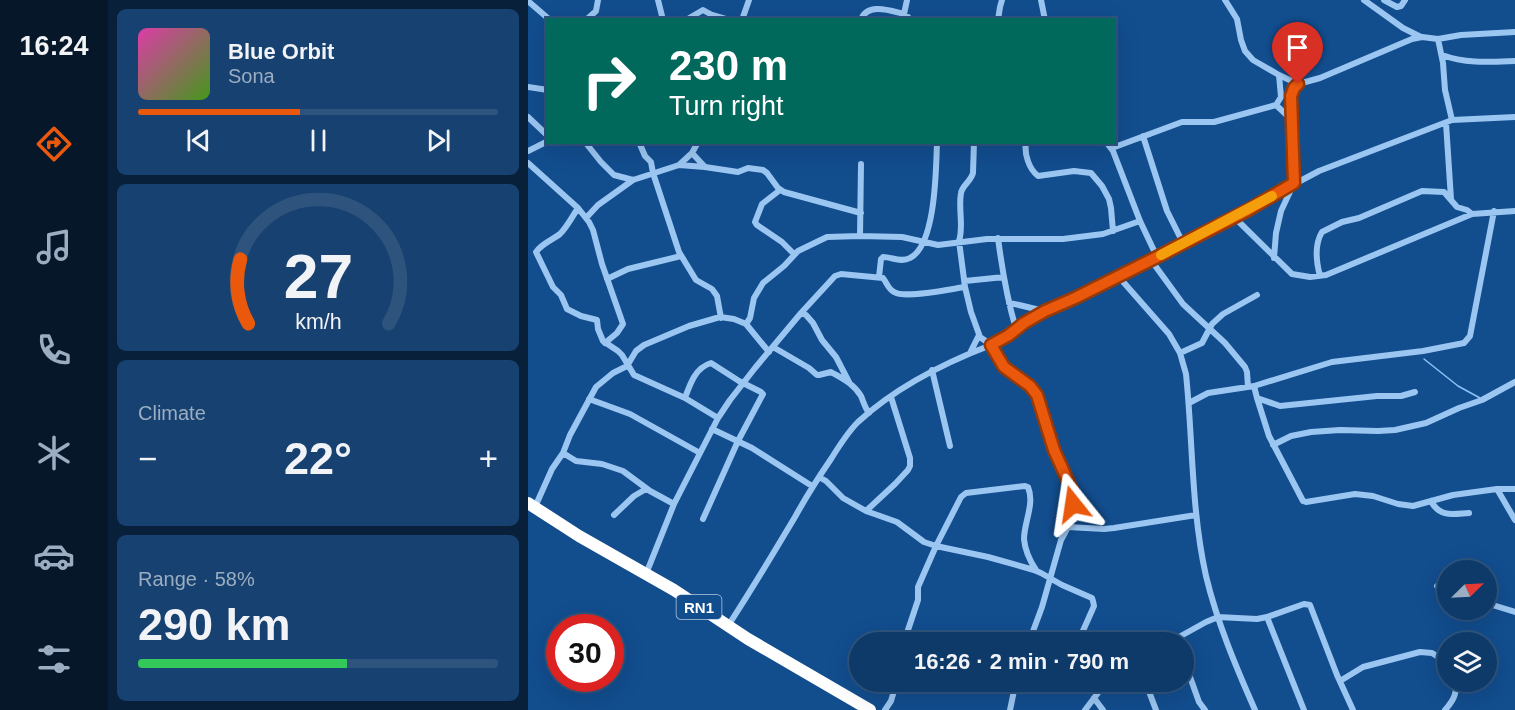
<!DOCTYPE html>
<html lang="en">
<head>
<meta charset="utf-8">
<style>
	body { margin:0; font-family:Arial,sans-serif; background:#174170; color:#f1f3f6; height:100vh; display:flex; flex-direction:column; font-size:22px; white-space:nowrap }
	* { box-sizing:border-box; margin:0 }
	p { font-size:20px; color:#9badc1 }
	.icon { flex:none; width:33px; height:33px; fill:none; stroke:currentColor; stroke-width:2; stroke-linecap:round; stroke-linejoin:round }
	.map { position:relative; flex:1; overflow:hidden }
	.side { display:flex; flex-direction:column; gap:9px; padding:9px; background:#08203a; width:420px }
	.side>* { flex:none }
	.top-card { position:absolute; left:18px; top:18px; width:570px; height:126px; border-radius:0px; box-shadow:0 6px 24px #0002,0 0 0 2px #2e547e; background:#00695c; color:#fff; overflow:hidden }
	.needle { width:39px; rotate:66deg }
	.fabs { position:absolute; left:909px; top:560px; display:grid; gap:12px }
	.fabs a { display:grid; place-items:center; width:60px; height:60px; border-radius:50%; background:#0e3a6a; box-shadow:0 6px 24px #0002,0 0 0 2px #2e547e; font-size:30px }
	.speed { position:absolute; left:18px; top:614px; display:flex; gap:12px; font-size:30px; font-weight:700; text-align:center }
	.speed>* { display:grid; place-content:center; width:78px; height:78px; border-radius:50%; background:#0e3a6a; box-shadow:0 6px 24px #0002,0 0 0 2px #2e547e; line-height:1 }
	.speed .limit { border:9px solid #d22; background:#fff; color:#111 }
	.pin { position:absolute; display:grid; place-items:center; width:51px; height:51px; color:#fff; margin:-62px -26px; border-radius:50% 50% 50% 0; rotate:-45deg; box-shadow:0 0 6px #0007 }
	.pin .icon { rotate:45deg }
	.me { position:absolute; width:66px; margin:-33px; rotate:345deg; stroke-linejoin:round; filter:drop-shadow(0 0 4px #0008) }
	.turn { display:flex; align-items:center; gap:21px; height:126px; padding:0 24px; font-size:27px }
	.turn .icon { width:78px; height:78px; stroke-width:2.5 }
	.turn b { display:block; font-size:42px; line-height:51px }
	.big { font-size:45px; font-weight:600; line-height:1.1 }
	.side .tile { flex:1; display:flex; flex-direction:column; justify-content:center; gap:9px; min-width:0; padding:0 21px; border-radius:9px; background:#174170 }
	.side .dial { align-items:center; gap:0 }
	.dial svg { height:156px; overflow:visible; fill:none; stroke:#2e547e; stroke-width:7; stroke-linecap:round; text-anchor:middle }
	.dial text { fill:#f1f3f6; stroke:none }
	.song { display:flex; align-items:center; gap:18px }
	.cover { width:72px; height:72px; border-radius:9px; background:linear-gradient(135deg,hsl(320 70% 55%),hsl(100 70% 35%)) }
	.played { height:6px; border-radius:3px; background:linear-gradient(90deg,#ea580c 45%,#2e547e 45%) }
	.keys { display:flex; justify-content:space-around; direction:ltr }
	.heat { display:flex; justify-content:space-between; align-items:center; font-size:33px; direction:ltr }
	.charge { height:9px; border-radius:4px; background:linear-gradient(90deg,#34c759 58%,#2e547e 0) }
	.trip { position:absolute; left:321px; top:632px; width:345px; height:60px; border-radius:30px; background:#0e3a6a; box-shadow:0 6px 24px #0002,0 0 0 2px #2e547e; font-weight:600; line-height:60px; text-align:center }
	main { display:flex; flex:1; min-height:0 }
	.tab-bar { display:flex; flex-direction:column; width:108px; justify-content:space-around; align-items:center; background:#06172a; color:#9badc1 }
	.tab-bar .icon { width:42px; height:42px }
	.tab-bar .active { color:#ea580c }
	.tab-bar b { font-size:27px; color:#f1f3f6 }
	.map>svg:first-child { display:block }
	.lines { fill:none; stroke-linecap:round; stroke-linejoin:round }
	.stream { stroke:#8dc2f5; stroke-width:1.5 }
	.street { stroke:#9bc6f1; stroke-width:6 }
	.highway { stroke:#fff; stroke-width:12 }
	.route-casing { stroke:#983908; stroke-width:15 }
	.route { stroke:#ea580c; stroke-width:10 }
	.slow { stroke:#f59e0b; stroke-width:10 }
	.labels { text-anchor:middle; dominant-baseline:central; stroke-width:6; stroke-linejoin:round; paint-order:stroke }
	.shield { fill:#124d8e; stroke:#b8cadd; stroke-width:1.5 }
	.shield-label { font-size:15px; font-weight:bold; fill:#fff }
</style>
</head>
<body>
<main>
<nav class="tab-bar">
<b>16:24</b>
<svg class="icon active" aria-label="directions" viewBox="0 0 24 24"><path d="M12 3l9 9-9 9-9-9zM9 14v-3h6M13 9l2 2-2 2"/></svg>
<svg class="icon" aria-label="music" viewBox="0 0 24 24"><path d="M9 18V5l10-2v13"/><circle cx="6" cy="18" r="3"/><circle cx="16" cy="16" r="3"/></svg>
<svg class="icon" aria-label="phone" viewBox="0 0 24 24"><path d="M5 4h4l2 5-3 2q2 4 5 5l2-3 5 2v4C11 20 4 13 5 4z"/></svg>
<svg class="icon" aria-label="climate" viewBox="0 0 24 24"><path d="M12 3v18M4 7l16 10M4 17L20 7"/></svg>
<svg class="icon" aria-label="car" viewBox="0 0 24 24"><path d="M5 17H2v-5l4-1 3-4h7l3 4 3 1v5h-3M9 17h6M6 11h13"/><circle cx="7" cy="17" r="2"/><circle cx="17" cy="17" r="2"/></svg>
<svg class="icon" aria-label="filters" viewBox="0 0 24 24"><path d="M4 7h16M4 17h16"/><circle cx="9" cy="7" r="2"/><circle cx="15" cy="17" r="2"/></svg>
</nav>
<section class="side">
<div class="tile">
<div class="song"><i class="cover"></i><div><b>Blue Orbit</b><p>Sona</p></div></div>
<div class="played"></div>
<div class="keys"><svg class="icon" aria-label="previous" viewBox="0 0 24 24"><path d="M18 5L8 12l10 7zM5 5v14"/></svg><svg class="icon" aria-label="pause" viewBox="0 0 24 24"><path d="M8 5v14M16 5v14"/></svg><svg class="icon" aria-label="next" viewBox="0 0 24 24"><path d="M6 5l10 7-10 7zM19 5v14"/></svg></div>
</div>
<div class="tile dial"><svg viewBox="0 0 100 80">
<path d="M14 69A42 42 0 1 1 86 69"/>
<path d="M14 69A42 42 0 0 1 10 36" stroke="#ea580c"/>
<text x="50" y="56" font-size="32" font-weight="700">27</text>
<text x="50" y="72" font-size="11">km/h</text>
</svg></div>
<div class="tile"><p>Climate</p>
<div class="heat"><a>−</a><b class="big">22°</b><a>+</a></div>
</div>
<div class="tile"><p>Range · 58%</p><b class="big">290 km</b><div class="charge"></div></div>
</section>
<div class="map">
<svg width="987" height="710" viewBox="0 0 987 710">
	<rect width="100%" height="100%" fill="#124d8e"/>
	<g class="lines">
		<path class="stream" d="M896,359l34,27 22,12"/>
		<path class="street" d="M130,0l5,20
			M513,0l4,20
			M697,0l12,19 4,21 4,11 8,9 26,15 2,22 -5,8 16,15
			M836,0l39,28 18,9
			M856,0l13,7 4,-1 4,-6
			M0,1l22,19
			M380,17v3
			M58,20l10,-9 2,-11
			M158,20l17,-10 9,5 17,5
			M214,20l7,-20
			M333,20c6,-18 30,-9 43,-6l3,-14
			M470,20l2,-13 2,-7
			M910,39l5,24 2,27 7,30
			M914,55c24,9 48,7 73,6
			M751,75l19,9
			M0,87l20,3
			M0,117l20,19
			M918,123l5,76
			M615,136l24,75 16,32
			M57,142l16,20 13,13 19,5 46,-15 13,-12 6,-11
			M111,142l6,14 6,6 2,11 26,79 17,28 16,9 5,7 4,22
			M446,142l-1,31c-2,8 -11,13 -12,20 -3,16 3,33 -2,48l6,46 6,25 9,25 11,8 18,-10 15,-12 21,-12 30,-13 82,-41 162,-86 133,-51 63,-3
			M498,142c-2,12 3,27 12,34l36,-5 17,2 11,13 7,13 2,9 2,23
			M578,142l7,9 27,70 17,36
			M584,148l70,-26h32l62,-17
			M0,151l20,-10
			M164,153l13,14
			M0,163l50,45 11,14 4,8 9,34 21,60 -6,9 -12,10
			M151,165l26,2 33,5 10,-4 15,2 4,3 11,15 6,4 77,21
			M252,190l-18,14 -7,18 2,3 25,17 12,12
			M50,208c-6,9 -11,19 -18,26 -8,6 -19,10 -24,18l17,35 8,8 6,14 14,7 16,4 1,9 5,12 15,10 4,4 12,20 51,23 33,20
			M706,217l58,57 18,3 16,-2 146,-61 43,-3
			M58,218l12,-13 35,-25
			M332,236l1,-72
			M470,238c4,31 9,61 18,91
			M746,258l2,-25 5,-22 13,-28v-6l-3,-81 3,-8 4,-4 22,-6 92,-39 10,-2 16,2 23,-4 54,-3
			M623,260l32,44 42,39 20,24 2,5 1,15
			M590,276l51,58 11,19 6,21c7,67 5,135 20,202 11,46 30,91 49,134
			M792,276c-4,-15 -6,-31 2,-44l20,-10 17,-4 63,-27 22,1 13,15 10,3 5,4
			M351,277l2,-18 2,-2c9,0 18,6 27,1 26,-13 26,-90 27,-116
			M79,279l21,-10 53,-13
			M437,281l39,-4
			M481,303c13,2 24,6 36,8
			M273,313l5,2 7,8 9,17 14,17 13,25
			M218,324l4,-6 4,-20 9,-15 21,-17 14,-15 29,-14 33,-1 42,1 36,8 49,-6h76l40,-5 37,-13
			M245,347l36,21 8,7h2l12,-3c12,7 23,12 30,24 3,7 4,12 8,17
			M442,353l9,-18
			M652,353l22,-10 10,-19 11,-10 34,-19
			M404,370l18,76
			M726,386l3,12 23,8 97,-10h24l14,-4
			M157,398c5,-14 10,-30 26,-35l28,18 22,11 2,2 -25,47 -35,78
			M729,398l12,38 34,65 3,1 49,-8 18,2 25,8 15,2 40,-11 44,-6 18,31
			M61,399l41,15 70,39
			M661,403l19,-10 46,-7 78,-24 91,-11 41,-8 6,-7 24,-125
			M184,429l40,19 60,38
			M745,445l18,-9 20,-4 29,-2 38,1 17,-1 31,-7 33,-15 23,-8 33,-18
			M35,453l13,8 26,3 21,7 27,20 24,13
			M291,477l7,4 17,17 23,13 31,11 27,20 12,4 52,11 46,13 7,3 21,12 30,13 1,3 1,5 -16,36
			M969,489h18
			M903,501c9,17 22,13 38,12
			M7,507l17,-38 11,-16 7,-18 26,-48 17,-14 14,-7 9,-15 8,-6 45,-19 31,-9 14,2 12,5 23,28
			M338,511l29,-27 13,-14 2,-4v-8l-19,-61
			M86,515l20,-19 12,-7
			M118,574l28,-70 44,-86 12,-18 25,-32 46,-55 34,-37 6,-2 42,4c4,5 5,11 11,14 11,7 57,-3 71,-5
			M909,586l11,4
			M958,603l29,9
			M739,617l37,93
			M200,626c23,-36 45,-72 67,-109 11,-20 23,-39 36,-58 8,-13 16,-26 27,-37 38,-35 86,-59 133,-77l13,22 26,18 7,10 17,55 20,47 -2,17 -4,13 36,2 10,-1 82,-13
			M376,642l14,-42v-13l18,-41 25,-49 5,-4 59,-7 3,1c7,17 -4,35 -4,52 1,12 6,22 12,31
			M501,642l13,-35 19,-67 7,-13
			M642,642l36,-20 12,-5 39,2 10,-2 37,-13 6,1 27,70 16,35
			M656,660l15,42 6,8
			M617,681l11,29
			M812,681l23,-14 57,-15 12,1 8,5 8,8
			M487,684c15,2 29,7 42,-3
			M566,698l9,12
			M357,710l6,-9 6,-20
			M482,710l6,-29
			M557,710l16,-21 10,-8
			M917,710c8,-9 13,-17 10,-29"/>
		<path class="highway" d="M0,503l51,33 95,54 74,49 122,71"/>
	</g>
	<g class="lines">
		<g class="route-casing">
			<path id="route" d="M545,504l1,-7 -2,-7 -18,-40 -17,-55 -7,-9 -26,-19 -13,-22 18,-10 15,-12 21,-12 30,-13 82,-41 91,-47 46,-27 -3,-87 3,-8 4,-4"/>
		</g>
		<use href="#route" class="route"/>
		<path class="slow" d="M633,255l111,-59"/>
	</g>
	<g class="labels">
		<rect class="shield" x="148.5" y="595" width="45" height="24" rx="4.5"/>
		<g class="shield-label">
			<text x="171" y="607">RN1</text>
		</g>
	</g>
</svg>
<div class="fabs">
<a><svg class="needle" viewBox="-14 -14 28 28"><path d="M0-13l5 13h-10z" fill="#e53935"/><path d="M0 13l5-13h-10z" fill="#9badc1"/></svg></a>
<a><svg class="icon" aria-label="layers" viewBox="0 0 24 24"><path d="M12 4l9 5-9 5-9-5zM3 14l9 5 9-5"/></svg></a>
</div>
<div class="speed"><div class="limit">30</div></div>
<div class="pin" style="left:770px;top:84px;background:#d93025"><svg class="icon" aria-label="arrive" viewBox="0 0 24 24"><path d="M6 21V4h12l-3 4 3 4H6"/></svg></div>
<svg class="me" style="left:545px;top:504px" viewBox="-20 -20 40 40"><path d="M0-17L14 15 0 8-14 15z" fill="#ea580c" stroke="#fff" stroke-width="4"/></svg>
<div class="trip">16:26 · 2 min · 790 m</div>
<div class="top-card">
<div class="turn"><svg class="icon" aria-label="right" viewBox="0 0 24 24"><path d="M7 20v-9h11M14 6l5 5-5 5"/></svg><div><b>230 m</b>Turn right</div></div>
</div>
</div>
</main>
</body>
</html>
